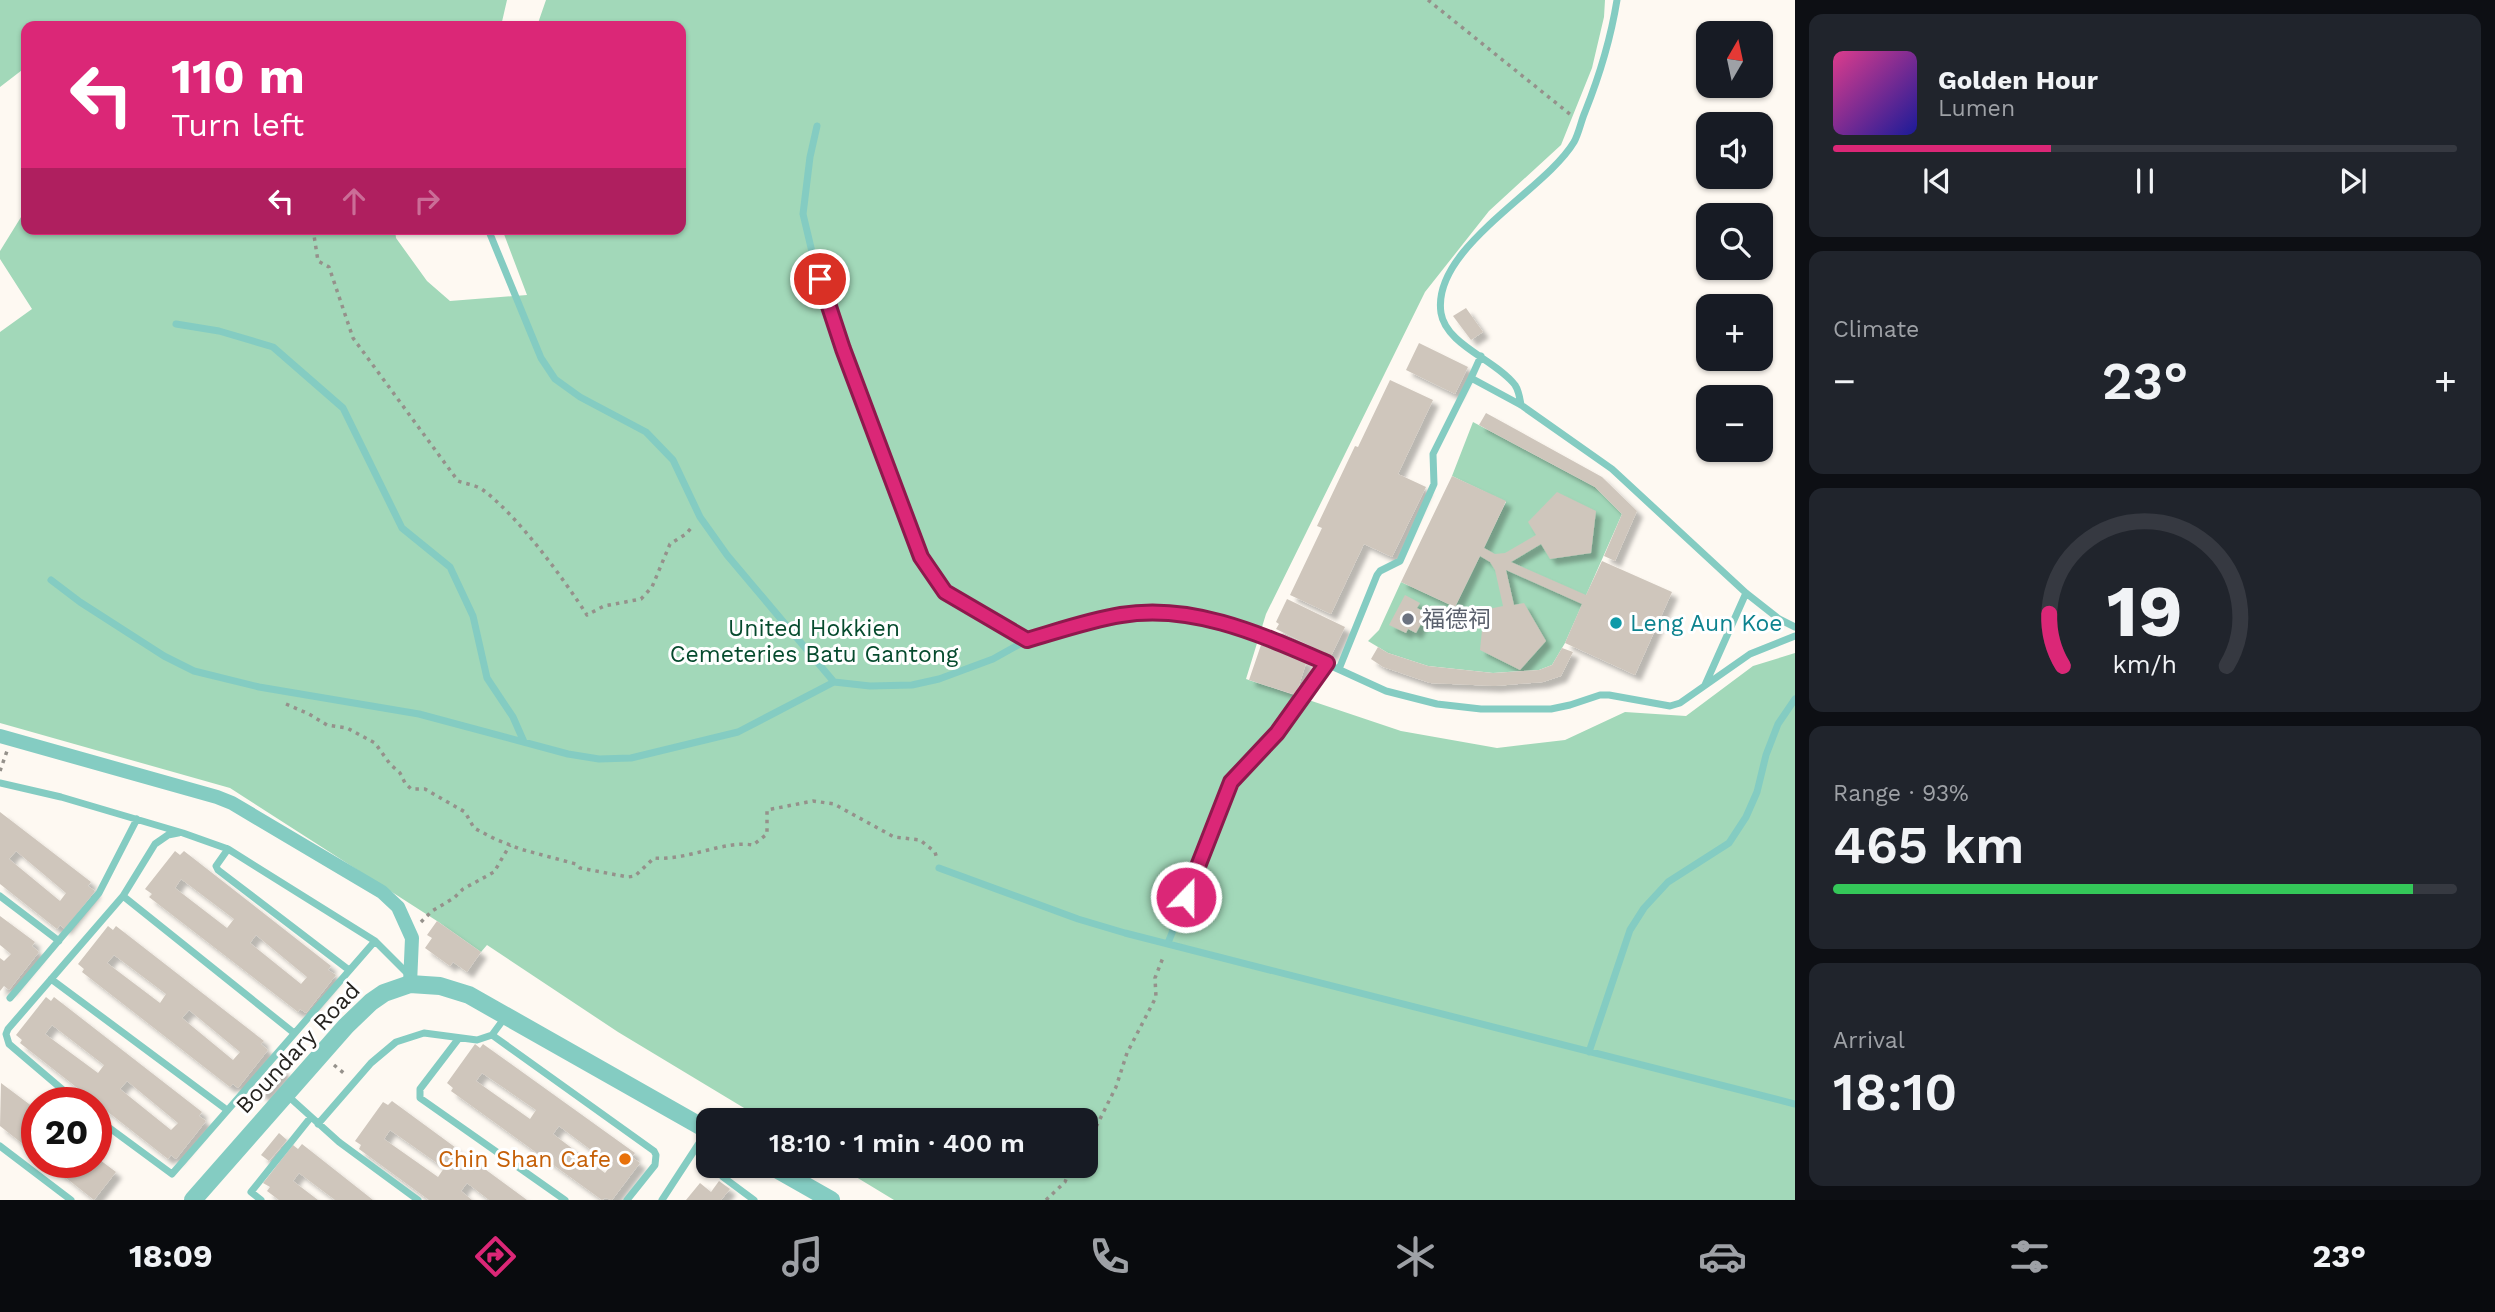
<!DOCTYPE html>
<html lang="en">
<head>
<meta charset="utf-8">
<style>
	body { margin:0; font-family:"Work Sans","Noto Sans SC",sans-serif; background:#20242c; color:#f1f3f6; height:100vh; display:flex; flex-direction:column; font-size:26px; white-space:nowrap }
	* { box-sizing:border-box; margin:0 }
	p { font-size:23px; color:#9ea1a6 }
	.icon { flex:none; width:38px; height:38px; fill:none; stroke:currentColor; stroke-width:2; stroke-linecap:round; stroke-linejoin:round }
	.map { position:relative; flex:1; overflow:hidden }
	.sheet { display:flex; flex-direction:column; gap:14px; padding:14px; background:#0d0f14; width:700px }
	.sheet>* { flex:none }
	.top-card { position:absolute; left:21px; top:21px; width:665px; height:214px; border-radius:14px; box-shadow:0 2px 5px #0004; background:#db2777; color:#fff; overflow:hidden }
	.needle { width:46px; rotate:9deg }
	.fabs { position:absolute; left:1696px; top:21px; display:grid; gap:14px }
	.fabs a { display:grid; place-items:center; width:77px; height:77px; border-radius:14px; background:#171b24; box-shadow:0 2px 5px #0004; font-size:35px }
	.speed { position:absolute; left:21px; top:1087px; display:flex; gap:14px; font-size:35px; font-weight:700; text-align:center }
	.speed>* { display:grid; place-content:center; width:91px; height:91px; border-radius:50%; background:#171b24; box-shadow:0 2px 5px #0004; line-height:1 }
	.speed .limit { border:10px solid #d22; background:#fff; color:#111 }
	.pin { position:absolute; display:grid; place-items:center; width:60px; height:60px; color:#fff; margin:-30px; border:4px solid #fff; border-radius:50%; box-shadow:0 2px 7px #0007 }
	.me { position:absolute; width:77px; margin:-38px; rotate:22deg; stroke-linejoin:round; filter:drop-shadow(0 0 5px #0008) }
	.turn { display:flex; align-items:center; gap:24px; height:147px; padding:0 35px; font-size:32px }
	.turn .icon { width:91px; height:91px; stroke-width:2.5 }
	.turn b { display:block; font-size:49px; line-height:60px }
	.lanes { display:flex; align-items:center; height:66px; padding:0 35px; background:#0003; justify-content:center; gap:35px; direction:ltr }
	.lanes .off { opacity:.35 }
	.big { font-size:52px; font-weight:600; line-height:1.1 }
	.sheet .tile { flex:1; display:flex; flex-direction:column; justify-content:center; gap:10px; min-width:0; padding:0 24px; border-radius:14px; background:#20242c }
	.sheet .dial { align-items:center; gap:0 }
	.dial svg { height:182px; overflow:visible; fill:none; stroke:#363941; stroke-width:7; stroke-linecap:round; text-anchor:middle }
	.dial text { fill:#f1f3f6; stroke:none }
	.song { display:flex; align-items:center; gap:21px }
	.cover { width:84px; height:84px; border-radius:10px; background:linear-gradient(135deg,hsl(330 70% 55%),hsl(240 70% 35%)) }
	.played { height:7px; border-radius:4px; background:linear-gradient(90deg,#db2777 35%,#363941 35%) }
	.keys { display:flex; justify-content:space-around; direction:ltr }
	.heat { display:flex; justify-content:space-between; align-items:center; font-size:38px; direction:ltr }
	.charge { height:10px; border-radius:5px; background:linear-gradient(90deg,#34c759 93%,#363941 0) }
	.trip { position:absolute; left:696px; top:1108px; width:402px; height:70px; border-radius:14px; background:#171b24; box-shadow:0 2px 5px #0004; font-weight:600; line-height:70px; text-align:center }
	.tabs { display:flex; height:112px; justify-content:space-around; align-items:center; background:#090b0e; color:#9ea1a6 }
	.tabs .icon { width:49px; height:49px }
	.tabs .on { color:#db2777 }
	.tabs b { font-size:32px; color:#f1f3f6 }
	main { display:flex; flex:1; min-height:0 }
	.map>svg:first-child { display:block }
	.green { fill:#a2d8b9 }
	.building { fill:#cfc6bc; fill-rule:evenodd; filter:url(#shadow) }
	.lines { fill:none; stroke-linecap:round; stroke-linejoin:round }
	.path { stroke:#95918b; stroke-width:3.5; stroke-dasharray:3.5 5; stroke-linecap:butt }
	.service { stroke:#84ccc2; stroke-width:7 }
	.minor { stroke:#84ccc2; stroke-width:14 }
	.tertiary { stroke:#84ccc2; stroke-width:18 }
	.route-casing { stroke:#8e194d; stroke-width:18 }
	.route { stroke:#db2777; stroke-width:12 }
	.worship-dot { fill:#6b7280; stroke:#fff; stroke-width:2.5 }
	.culture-dot { fill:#0f9aa8; stroke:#fff; stroke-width:2.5 }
	.food-dot { fill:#e8710a; stroke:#fff; stroke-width:2.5 }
	.labels { text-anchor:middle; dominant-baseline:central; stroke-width:6; stroke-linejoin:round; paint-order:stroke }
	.worship-label { font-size:23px; fill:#5b616d; stroke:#fff; text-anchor:start }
	.culture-label { font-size:23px; fill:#0d838f; stroke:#fff; text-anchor:start }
	.park-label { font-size:23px; fill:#064b2e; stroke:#fff }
	.street-label { font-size:23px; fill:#26231f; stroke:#fff }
	.food-label { font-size:23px; fill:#c56008; stroke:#fff; text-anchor:end }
</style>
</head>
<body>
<main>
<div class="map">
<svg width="1795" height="1200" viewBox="0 0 1795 1200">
	<defs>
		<filter id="shadow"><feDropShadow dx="6" dy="6" stdDeviation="2" flood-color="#0004"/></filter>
	</defs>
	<rect width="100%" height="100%" fill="#fef9f2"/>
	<path class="green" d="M0,0h507l-6,26h-475v41l-26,20z
		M546,0h1059l-1,17 -12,51 -31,77 -72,66 -64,81 -159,322 -20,65 155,52 96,17 68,-8 60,-28 61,4 67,-50 42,-13v547h-901l-56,-34h249v-46h-323l-146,-88 -131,-87 -6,7 -44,-31 -207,-133 -230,-65v-391l32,-23 -32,-50v-8l26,-42v20h369l1,9 31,43 23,20 77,-6 -25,-66h179v-203h-144z
		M1473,422l122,65 27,27 -57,129 -13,22 -13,5 -46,3 -65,-7 -40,-13 -20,-12 11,-11 22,-48 54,25 51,-105 -54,-26z"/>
	<path class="building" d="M1466,308l17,24 -12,8 -18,-24z
		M1419,343l49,24 -13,27 -49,-24z
		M1390,380l43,20 -35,74 28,13 -34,70 -28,-13 -33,70 -41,-19 32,-67 -5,-2 38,-80 3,1z
		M1486,413l116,64 35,34 -22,50 -11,-5 18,-42 -27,-27 -116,-62z
		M1452,476l54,25 -22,47 11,6 10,-1 31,-18 -8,-13 29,-30 39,19 -5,42 -41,6 -9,-15 -30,18 75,33 16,-34 70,31 -37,83 -70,-32 17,-39 -76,-34 8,35 10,-2 22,38 -26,29 -40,-20 4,-40 19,-4 -8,-36 -5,-8 -10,-6 -25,51 -54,-25z
		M1405,595l15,8 -3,5 10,5 -11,20 -8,-4 -2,4 -17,-8z
		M1287,599l58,28 -14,29 -55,-27 3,-5 -3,-2z
		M1261,645l46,15 -11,35 -47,-15z
		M1378,647l10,6 40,13 65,7 46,-3 13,-5 10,-17 11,4 -12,24 -18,6 -48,4 -65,-3 -47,-16 -12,-8z
		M0,812l91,70 -3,4 7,5 -30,38 -5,-4 -3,4 -57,-45zM16,851l50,42 -6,8 -51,-42z
		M175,851l5,4 4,-4 147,115 -3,4 8,5 -30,38 -6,-4 -2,3 -149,-115 3,-3 -7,-5zM181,879l53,40 -7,9 -52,-40zM256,935l51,42 -6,7 -51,-41z
		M0,916l35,26 -3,4 7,6 -30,38 -5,-4 -4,5v-33l4,3 7,-7 -11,-9z
		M437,921l44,31 -14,20 -14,-10 -3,4 -25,-18 7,-10 -5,-3z
		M108,926l5,4 3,-4 148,115 -3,3 7,6 -30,38 -5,-4 -3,3 -148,-115 2,-3 -6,-5zM114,955l52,39 -6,9 -53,-40zM189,1010l51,42 -7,8 -51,-42z
		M46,997l5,4 3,-4 148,115 -3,4 7,5 -30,38 -5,-4 -3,4 -148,-116 2,-3 -6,-5zM52,1025l52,40 -6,8 -53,-39zM127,1081l51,42 -7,7 -51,-41z
		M475,1044l5,4 3,-4 152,109 -3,4 8,6 -28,37 -7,-2 -3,2 -151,-109 2,-3 -6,-5zM482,1073l54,37 -6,9 -54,-38zM559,1126l52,39 -6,8 -52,-39z
		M278,1065l7,7 -21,24 -8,-7z
		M1,1083l36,27v45l-37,-29z
		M392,1101l135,99h-38l-22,-17 -6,8 11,9h-43l-70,-51 2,-4 -6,-4 28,-39 5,3zM390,1130l54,38 -6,9 -54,-38z
		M279,1133l8,7 -18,21 -8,-6z
		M302,1144l71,56h-38l-36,-27 -6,8 25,19h-39l-12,-9 3,-4 -7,-4 30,-38 5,4z
		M96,1157l20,15 -22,28 -48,-38h50z
		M719,1181l11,8 -9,11h-35l14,-17 11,9z"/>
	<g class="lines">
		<path class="path" d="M1428,0l143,115
			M313,229l5,32 11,6 24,71 105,143c8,3 18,4 25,9 35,26 80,88 104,125l17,-9 37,-7 11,-12 18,-43 16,-10 6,-7
			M286,704l23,10 18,11 20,3 28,15 15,21 10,9 5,10 6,6h14l40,23 9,16 21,11 25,10 56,15 4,4 48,9 7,-1 19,-18c33,3 70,-18 99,-13l14,-11v-24l46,-9 21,3 60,33 26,3 15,12 2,7
			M0,771l7,-20
			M421,922l11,-11 22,-13 9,-9 31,-17 16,-27
			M334,1065l12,10
			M1087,1140l3,-1 26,-52 11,-34 29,-56 -1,-19 9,-23
			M1046,1200l19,-18 6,-16"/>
		<path class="service" d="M817,126l-7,31 -7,57 10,42 30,93 78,208 24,35 82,48
			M488,229l53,129 14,21 25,18 66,35 27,28 27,57 27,38 107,127
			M176,324l43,7 54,16 70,61 59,120 48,39 23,49 14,62 26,39 11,25
			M1471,378l10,-22
			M1521,405c-1,-6 -2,-14 -6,-20 -19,-25 -69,-40 -74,-72 -10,-65 104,-122 133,-171 5,-9 7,-21 11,-30 14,-35 26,-75 32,-112
			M51,580l29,22 84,54 30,15 65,16 160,27 149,40 31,5 32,-1 107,-26 96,-50 36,4 42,-1 27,-6 54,-20 34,-19 93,-25 36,-3 48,4 77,27 105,48 51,13 44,5h70l19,-4 30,-10h9l61,11 10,-3 70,-49 45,-18
			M1339,669l38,-94 3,-4 20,-10 34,-77 -1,-30 38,-76 50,27 91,64 134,124 33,26 16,8
			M1705,685l41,-92
			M0,783l61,14 122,36 45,16 147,92 33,33
			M228,849l-12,17 2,4 131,100
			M939,868l139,51 47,14 670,171
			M0,896l59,45
			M123,896l171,137
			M1168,943l63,-161 46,-49 50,-70
			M51,979l176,131
			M10,998l89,-105 38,-74
			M492,1035l14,-19
			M459,1038l-39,51v9l145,102
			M1589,1052l41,-122 14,-22 24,-26 61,-39 17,-26 11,-25 9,-37 12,-31 17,-25
			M288,1096l51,46 79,58
			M77,1102l-68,-58 -3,-10 2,-5 115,-133 32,-52 13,-9 10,-2
			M96,1118l76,56 203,-233
			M318,1124l53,-61 25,-21 28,-9 53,7 15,-5 162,116 2,4 -1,10 -28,35
			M0,1146l71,54
			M723,1177l31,23
			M261,1200l-10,-8 60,-75
			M662,1200l45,-69"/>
		<path class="minor" d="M0,736l217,61 15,6 150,89 16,15 14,31 -2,46"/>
		<path class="tertiary" d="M771,1166l60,34
			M193,1200l153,-174 25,-24 13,-9 26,-9 30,2 29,9 240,136"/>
	</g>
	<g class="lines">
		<g class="route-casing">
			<path id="route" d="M820,279l23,70 78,208 24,35 82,48c31,-9 63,-20 94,-25 72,-12 141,20 206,48l-50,70 -46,49 -45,115"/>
		</g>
		<use href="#route" class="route"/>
	</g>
	<circle class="worship-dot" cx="1408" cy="619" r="7"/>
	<circle class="culture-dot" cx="1616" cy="623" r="7"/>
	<circle class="food-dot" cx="625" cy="1159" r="7"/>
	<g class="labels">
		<g class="worship-label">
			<text x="1422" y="619">福德祠</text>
		</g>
		<g class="culture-label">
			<text x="1630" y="623">Leng Aun Koe</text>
		</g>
		<g class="park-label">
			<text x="814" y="628">United Hokkien<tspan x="814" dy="26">Cemeteries Batu Gantong</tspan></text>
		</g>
		<g class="street-label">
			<text transform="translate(298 1048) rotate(-47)">Boundary Road</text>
		</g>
		<g class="food-label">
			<text x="611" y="1159">Chin Shan Cafe</text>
		</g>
	</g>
</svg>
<div class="fabs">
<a><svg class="needle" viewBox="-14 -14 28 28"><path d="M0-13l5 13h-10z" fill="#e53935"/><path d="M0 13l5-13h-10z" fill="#9ea1a6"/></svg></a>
<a><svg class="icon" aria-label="sound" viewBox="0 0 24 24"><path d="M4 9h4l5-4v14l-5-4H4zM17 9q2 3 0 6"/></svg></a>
<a><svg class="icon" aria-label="search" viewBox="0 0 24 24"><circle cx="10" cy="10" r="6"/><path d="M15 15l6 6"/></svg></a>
<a>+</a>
<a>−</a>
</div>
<div class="speed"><div class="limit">20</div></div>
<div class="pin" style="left:820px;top:279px;background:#d93025"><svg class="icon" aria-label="arrive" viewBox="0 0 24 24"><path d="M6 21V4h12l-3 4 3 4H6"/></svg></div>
<svg class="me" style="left:1186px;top:897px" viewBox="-20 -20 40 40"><circle r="17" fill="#db2777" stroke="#fff" stroke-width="3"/><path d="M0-11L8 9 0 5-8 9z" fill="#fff"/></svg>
<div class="trip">18:10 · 1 min · 400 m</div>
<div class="top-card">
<div class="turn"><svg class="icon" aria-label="left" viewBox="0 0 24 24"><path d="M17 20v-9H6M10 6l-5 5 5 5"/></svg><div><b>110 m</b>Turn left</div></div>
<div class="lanes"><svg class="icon" aria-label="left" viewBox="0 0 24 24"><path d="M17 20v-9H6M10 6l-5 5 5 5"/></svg><svg class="icon off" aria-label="ahead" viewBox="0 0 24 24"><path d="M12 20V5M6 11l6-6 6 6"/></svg><svg class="icon off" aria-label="right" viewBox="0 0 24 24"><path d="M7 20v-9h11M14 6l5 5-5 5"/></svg></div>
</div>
</div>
<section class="sheet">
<div class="tile">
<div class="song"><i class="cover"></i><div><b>Golden Hour</b><p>Lumen</p></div></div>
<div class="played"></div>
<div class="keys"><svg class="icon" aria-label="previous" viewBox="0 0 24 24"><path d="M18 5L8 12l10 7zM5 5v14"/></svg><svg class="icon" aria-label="pause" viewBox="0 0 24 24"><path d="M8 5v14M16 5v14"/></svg><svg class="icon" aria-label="next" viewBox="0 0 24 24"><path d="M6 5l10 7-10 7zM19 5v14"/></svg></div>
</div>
<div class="tile"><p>Climate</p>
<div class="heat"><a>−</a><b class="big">23°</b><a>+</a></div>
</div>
<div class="tile dial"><svg viewBox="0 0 100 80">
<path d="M14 69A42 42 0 1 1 86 69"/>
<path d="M14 69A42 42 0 0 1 8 46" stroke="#db2777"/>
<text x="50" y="56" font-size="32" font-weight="700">19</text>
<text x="50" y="72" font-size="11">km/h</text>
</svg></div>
<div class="tile"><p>Range · 93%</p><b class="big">465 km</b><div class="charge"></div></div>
<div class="tile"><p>Arrival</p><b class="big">18:10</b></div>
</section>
</main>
<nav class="tabs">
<b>18:09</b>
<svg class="icon on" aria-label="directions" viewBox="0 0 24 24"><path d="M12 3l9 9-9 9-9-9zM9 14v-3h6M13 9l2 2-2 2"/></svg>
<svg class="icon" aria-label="music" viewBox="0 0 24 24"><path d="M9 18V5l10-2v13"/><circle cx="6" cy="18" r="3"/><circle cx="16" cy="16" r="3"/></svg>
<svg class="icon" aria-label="phone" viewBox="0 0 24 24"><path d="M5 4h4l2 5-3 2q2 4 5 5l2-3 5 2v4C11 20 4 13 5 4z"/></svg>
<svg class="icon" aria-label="climate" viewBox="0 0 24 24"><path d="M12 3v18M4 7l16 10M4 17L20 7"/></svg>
<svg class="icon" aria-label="car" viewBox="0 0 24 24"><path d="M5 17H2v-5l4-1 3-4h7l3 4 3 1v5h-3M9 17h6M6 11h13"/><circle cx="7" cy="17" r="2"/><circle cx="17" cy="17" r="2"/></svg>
<svg class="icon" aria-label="filters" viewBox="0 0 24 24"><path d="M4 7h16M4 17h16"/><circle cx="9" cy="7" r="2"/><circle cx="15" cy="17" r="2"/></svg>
<b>23°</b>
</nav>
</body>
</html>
